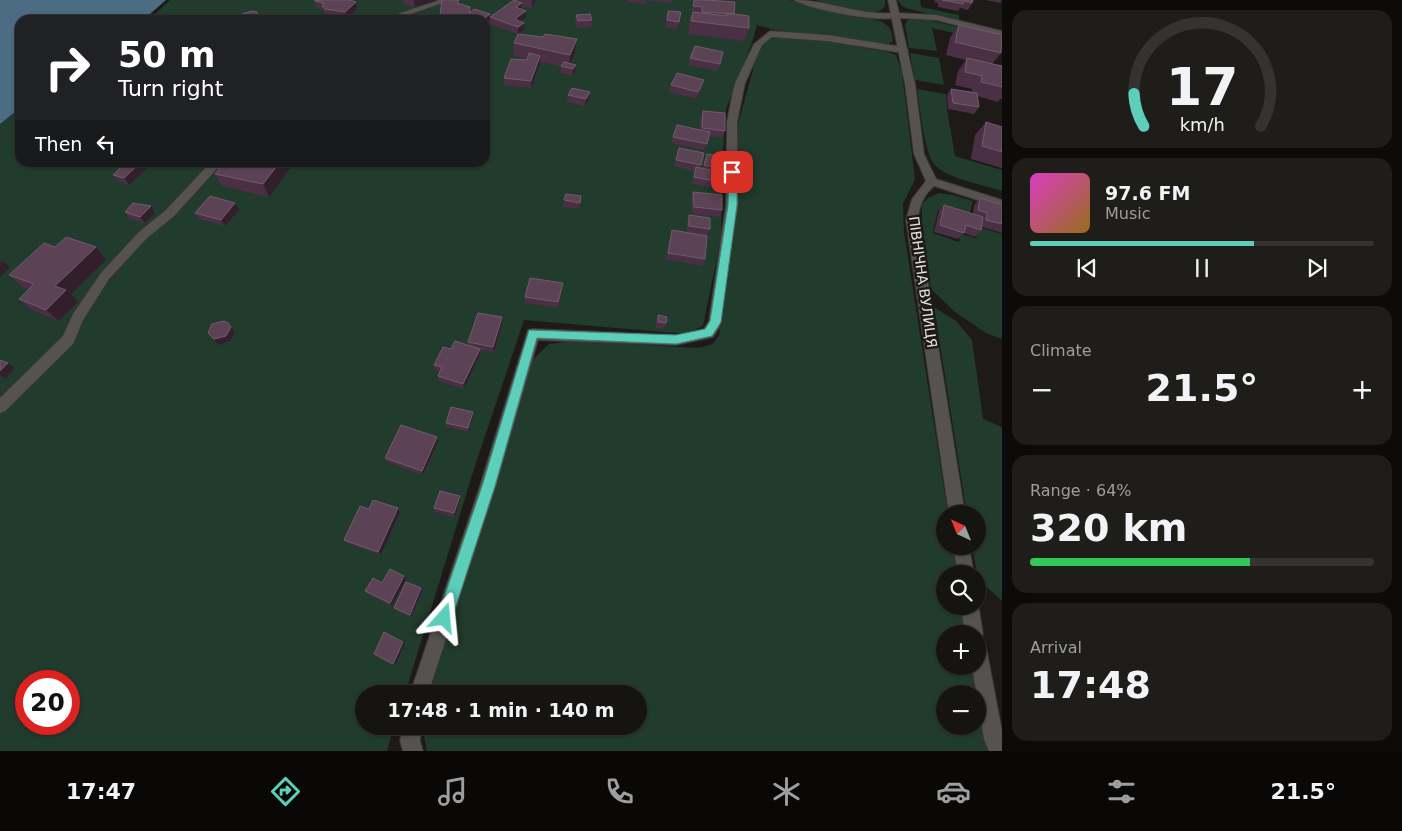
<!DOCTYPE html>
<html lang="en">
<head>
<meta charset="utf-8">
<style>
	body { margin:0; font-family:"DejaVu Sans",sans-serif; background:#1f1d1a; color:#f1f3f6; height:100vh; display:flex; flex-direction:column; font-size:19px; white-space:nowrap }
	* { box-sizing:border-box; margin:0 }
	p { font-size:16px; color:#9e9e9f }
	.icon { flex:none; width:28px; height:28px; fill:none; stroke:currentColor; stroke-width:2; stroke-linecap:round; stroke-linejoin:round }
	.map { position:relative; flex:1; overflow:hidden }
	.panel { display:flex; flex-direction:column; gap:10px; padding:10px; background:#0c0b09; width:400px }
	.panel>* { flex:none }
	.top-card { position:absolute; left:15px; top:15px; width:475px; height:152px; border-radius:15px; box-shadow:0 1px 4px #0004,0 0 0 1px #353331; background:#202124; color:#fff; overflow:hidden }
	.needle { width:32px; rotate:317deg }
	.controls { position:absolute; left:936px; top:505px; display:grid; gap:10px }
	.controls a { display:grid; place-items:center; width:50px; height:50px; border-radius:50%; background:#161411; box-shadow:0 1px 4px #0004,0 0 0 1px #353331; font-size:25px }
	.speed { position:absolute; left:15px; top:670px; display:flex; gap:10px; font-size:25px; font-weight:700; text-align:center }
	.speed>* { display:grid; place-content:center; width:65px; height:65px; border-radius:50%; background:#161411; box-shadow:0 1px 4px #0004,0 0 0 1px #353331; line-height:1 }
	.speed .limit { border:8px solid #d22; background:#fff; color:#111 }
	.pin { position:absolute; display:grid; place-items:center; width:42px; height:42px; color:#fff; margin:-21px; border-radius:10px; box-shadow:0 2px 8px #0006 }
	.me { position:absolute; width:55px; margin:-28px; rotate:18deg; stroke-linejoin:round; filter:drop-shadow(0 0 4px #0008) }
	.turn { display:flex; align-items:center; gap:18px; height:105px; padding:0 20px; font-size:22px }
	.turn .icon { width:65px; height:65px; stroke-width:2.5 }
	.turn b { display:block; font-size:35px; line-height:42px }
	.then { display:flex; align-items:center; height:48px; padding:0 20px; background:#0003; gap:10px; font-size:19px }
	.big { font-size:38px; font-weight:700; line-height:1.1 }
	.panel .card { flex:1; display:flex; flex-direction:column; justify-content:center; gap:8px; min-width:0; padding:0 18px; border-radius:15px; background:#1f1d1a }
	.panel .dial { align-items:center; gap:0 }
	.dial svg { height:130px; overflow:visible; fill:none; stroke:#353331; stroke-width:7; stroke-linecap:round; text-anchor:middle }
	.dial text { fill:#f1f3f6; stroke:none }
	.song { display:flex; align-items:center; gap:15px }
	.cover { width:60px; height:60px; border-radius:8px; background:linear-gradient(135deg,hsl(310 70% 55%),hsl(40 70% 35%)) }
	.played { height:5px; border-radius:2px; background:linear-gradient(90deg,#5cceba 65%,#353331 65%) }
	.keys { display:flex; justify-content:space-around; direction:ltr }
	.heat { display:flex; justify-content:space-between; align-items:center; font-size:28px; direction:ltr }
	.charge { height:8px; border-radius:4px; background:linear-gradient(90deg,#34c759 64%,#353331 0) }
	.trip { position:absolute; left:355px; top:685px; width:292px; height:50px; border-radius:25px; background:#161411; box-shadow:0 1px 4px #0004,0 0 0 1px #353331; font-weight:700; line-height:50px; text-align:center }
	.dock { display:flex; height:80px; justify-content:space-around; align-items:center; background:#090807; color:#9e9e9f }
	.dock .icon { width:35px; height:35px }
	.dock .active { color:#5cceba }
	.dock b { font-size:22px; color:#f1f3f6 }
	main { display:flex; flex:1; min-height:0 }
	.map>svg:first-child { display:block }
	.green { fill:#213b2c; fill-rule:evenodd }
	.water { fill:#4c6c84 }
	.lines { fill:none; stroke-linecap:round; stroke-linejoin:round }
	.service-casing { stroke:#383634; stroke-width:2 }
	.minor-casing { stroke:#383634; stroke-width:2 }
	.service { fill:#56524f; fill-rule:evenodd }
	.minor { fill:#56524f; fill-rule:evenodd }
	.wall { fill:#4b3045 }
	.shaded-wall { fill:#321f2b }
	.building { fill:#5b4355; stroke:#705c6b }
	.route { fill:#5cceba; stroke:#3c8679 }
	.labels { text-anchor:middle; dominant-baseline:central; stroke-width:5; stroke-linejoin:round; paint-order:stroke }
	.street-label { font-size:14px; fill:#e4e2e0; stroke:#1e1a17 }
</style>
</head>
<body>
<main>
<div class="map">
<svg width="1002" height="751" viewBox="0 0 1002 751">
	<rect width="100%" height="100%" fill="#1e1a17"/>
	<path class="green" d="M170,0h619l91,21c10,5 12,9 13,20l-6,4 -112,-15 -18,-5 -5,18 -26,66 -3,44 -2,85 -18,88 -17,8 -162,-14 -50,149 -69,225h-41v32h30l-7,25h-387v-627l20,-16v54h465v-142h-336zM26,681h43v43h-43z
		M814,0h71v6l-5,5 -9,2z
		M898,0h22l1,7 38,8v6l-50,-12 -7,-3z
		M919,18l83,19v7l-70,-16 5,23 -28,-3 -4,-24 3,-4z
		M776,37h24l88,15 8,3 6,17 13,108 -12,23 1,29 44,282h-3v32h8l5,28h-13v32h18l5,28h-23v32h28l16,85h-562l-5,-25h217v-32h-210l58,-187 43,-145 19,-18 25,-3 124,7 15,-4 6,-9 8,-58 9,-97 2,-56 21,-76 9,-8zM945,694h33v32h-33z
		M910,53l29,5 5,27 -29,-5z
		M917,89l29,5 1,15 8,47 47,14v21c-18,-6 -55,-12 -68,-27 -10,-13 -14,-57 -17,-75z
		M939,193l14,2 20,6 -5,18 -30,-9 -5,23 26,9 2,-8 15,4 2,-11 24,7v105l-16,-6 -31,-21 -24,-23 -9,-57v-28l6,-6z
		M934,307l22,14 16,19 11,79 19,8v174l-24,-22 -6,-33h6v-32h-11z"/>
	<path class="water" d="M0,0h166l-23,20h-123v88l-20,16z"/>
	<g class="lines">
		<g class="service-casing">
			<path id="service" d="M439,0h12l-58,20h-13z
				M794,0c35,0 66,16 102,13l4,3c-12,9 -94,-7 -106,-16z
				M770,31l57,4 76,12 5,3 -5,3 -76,-12 -55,-4 -10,8 -17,38 -8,39 1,83 -18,121 -7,11 -37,8 -138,-5 -42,146 -68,208h-18l70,-208 48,-156 5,-1 143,6 28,-6 5,-8 17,-116 1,-83 5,-26 3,-13 19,-39z
				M211,162h12l-49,54 -27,22 -38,41 -26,41 -10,24 -68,67 -5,2v-15l63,-62 10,-22 28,-41 38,-41 27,-22z
				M403,726h18l-1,15 3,10h-20l-3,-10z"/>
		</g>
		<g class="minor-casing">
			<path id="minor" d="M888,0h8l3,13 37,2 66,16v6l-66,-17 -36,-2 15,66 9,70 12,25 66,21v8l-68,-22c-11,10 -15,20 -16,34l47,294h-16l-43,-294 6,-21 14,-18 -12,-27 -9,-70z
				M953,546h16l5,28h-16z
				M978,603l5,31 -3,6 -2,1v-7h-13l-4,-28h17z
				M978,643l6,3 3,6 15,79v20h-13l-5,-12 -12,-73h6z"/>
		</g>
		<use href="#service" class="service"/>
		<use href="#minor" class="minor"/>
	</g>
	<path class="wall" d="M403,0h33v1l-21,6 -11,-3z
		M520,0h16l-4,8 -11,-1v2l5,2v6l-5,5 3,8 -6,4 -28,-10v-7l30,-14z
		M628,0h18v4l-19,-2z
		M649,0h24l-1,3 -23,-2z
		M694,0l40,14 15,14 -5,13 -56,-7 1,-9 3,-12h-1z
		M935,0h38l-1,3 -4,7 -8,-2 -2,3 -20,-4v-4l-4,-1z
		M986,0h16l-2,3z
		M315,1l41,1 1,6 -10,11 -20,-3 -3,-4 -1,-3 -7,-2z
		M460,4l11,8 19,2v6l-5,4v-4h-45v-5z
		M668,11l11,11 -2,7 -12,-2z
		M576,15l16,5 -1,7 -14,1 -2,-6z
		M959,25l42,28 -9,11 10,2v33h-2l-2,3 -21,-6 2,11 -5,7 -26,-5 -1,-14 4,-6 21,3v-3l-17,-4 3,-14 8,-11 -20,-5 4,-17z
		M577,39l-2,13 -4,11 5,2 -1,7 -3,4 -12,-3 1,-7 -21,-4 -9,26 -27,-3v-7l23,-18v-1l-14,-3 1,-13z
		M690,58l30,6 -3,7 -29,-6z
		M671,85l31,2 -6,12 -27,-7z
		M568,95l21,4 -4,7 -18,-4z
		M703,111l22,20 -3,7 -13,-2 -5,14 -33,-7 6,-18 23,5v-13z
		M986,122l16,5v41l-31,-9 4,-24z
		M679,148l22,17 -1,3h2l5,-14 10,14 -2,4 -1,9 -3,6 -19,-3 2,-13 -20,-5z
		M126,162h25l1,2 -23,21 -11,-4 -5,-6z
		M222,162h78l-4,6 -5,-1 -22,30 -47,-11 -7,-12 4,-5 -1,-1z
		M693,192l29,18 -2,7 -28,-3 -1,-15z
		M581,196l-2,13 -16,-2 1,-7z
		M980,198l22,7v28l-20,-6 -1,3 -6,7 -11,-4 -6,6 -24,-7 5,-21 5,-6 29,9 1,-9z
		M235,203l4,7 -14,16 -26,-7 -4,-6z
		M125,212l30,1 -10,10 -15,-4z
		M689,215l21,14 -3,6 -12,-1 10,25 -3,7 -36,-7 4,-23 2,-6 15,2v-10z
		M55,247l51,13 -35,34 7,8 -19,19 -27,-11 -13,-11 10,-10 -7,-2 -13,-12z
		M562,289l-4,19 -33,-5v-6z
		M658,315l8,8 -2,6 -8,-1v-7z
		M502,323l-8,29 -14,-2v4l-16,35 -25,-8 -1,-5 2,-4 -5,-2 -1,-5 17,-16 18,-3 -1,-4z
		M473,412v5l-5,15 -21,-5 -1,-4z
		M437,437l1,5 -15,33 -36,-13 -2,-4z
		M460,496v4l-5,17 -20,-5 -1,-4z
		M398,508l2,4 -19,43 -34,-12 -3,-3 25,-31z
		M404,576l2,3 -14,27 -24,-12 -3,-3 17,-8z
		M421,588l1,3 -11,26 -15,-7 -2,-2z"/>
	<path class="shaded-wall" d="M414,0h22v1l-21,6z
		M533,0h3l-4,8v-7z
		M356,2l1,6 -10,11 -2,-7z
		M522,3l-1,7 -5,-3z
		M526,11v6l-11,9v-7z
		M257,12l2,8h-11l-1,-1z
		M490,14v6l-5,4v-4h-3z
		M524,23v7l-6,4v-7z
		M577,39l-2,13 -6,16 1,-13z
		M540,56v7l-9,25v-7z
		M576,65l-1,7 -3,4 1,-7z
		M590,92l-1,7 -4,7 1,-7z
		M141,162h10l1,2 -23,21 -5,-7z
		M280,162h9l2,5 -22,30 -6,-13z
		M294,162h6l-4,6z
		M235,203l4,7 -14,16 -4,-6z
		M151,206l4,7 -10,10 -5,-6z
		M96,247l10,13 -35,34 7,8 -19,19 -13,-11 9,-24z
		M3,261l7,6 -10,10v-13z
		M502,317v6l-8,29 -1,-5z
		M228,323l7,10 -5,8 -12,4 -4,-6z
		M480,349v5l-16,35 -1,-5z
		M8,363l7,5 -10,11 -5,-4v-4z
		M473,412v5l-5,15v-4z
		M437,437l1,5 -15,33 -1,-4z
		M460,496v4l-5,17 -1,-4z
		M398,508l2,4 -19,43 -3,-3z
		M404,576l2,3 -14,27 -2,-3z
		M421,588l1,3 -11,26 -1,-2z
		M403,642l2,1 -10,22 -2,-1z"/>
	<path class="building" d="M315,0h34l7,2 -11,10 -20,-3 -3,-3 2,-3 -9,-2z
		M442,0h17l-2,3 13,4 -1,6 5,-4 16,5 -8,6 -13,-5h-29z
		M514,0l8,3 -6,4 10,4 -11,8 9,4 -6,4 -28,-10z
		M694,0h12l29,2 -1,12 -32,-2v-5l-9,-1z
		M942,0h31l-1,3 -8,-2 -1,3z
		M252,11l5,1v3l-10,4 -4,-2 -1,-3z
		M668,11l13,1 -2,10 -12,-2z
		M693,12l33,4 1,-3 22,3v12l-58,-7z
		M590,14l2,6 -14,1 -2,-6z
		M313,15l25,4 -31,1z
		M959,25l43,10 -1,18 -46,-11z
		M518,34l25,3 2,-3 32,5 -7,16 -56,-12z
		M695,46l28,6 -3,12 -30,-6z
		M529,53l11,3 -9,25 -27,-3 7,-19 16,1z
		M967,58l35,8v21l-21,-5 1,-6 -17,-4z
		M564,62l12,3 -3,4 -12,-3z
		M677,73l27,7 -6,12 -27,-7z
		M572,88l18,4 -4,7 -18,-4z
		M951,89l26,4 2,14 -26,-4z
		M703,111l22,2v18l-23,-3z
		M986,122l16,5v25l-20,-6z
		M677,125l33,7 -3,12 -34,-7z
		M679,148l25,5 -3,12 -25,-5z
		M707,154l12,2 -2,12 -13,-3z
		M126,162h15l-17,16 -11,-3z
		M222,162h58l-17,22 -48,-10 5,-6h-2z
		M696,167l19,4 -1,10 -20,-4z
		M693,192l29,3v15l-28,-3z
		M566,194l15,2 -1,7 -16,-3z
		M210,196l25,7 -14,17 -26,-7z
		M980,198l22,7v19l-16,-4 1,-7 -9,-3z
		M133,203l18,3 -11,11 -15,-5z
		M944,205l39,12 -2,13 -15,-5 -2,8 -24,-8z
		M689,215l21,3v11l-21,-3z
		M672,230l35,6 -2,23 -37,-6z
		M66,237l30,10 -41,39 11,4 -20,20 -27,-11 15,-15 -25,-9 35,-32 11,4z
		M530,278l33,5 -5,19 -33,-5z
		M478,313l24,4 -9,30 -25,-5z
		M658,315l9,2 -1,6 -8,-1z
		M224,321l4,2 3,4 -5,9 -12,3 -6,-6 4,-9z
		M455,341l25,8 -17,35 -25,-8 4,-9 -8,-2 9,-18 8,2z
		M0,360l8,3 -8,8z
		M451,407l22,5 -5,16 -22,-5z
		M401,425l36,12 -15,34 -37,-13z
		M440,491l20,5 -6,17 -20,-5z
		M373,500l25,8 -20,44 -34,-12 16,-34 9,3z
		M390,569l14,7 -14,27 -25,-12 8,-13 9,5z
		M406,582l15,6 -11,27 -16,-7z
		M384,632l19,10 -10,22 -19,-10z"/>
	<path class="route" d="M729,169h3l5,3v33l-16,117 -9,14 -36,8 -139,-6 -42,148 -43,132 -2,5 -6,2 -5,-2 -2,-5 45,-132 47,-156 147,5 29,-6 5,-8 18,-116z"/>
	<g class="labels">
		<g class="street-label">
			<text transform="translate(923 282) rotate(82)">ПІВНІЧНА ВУЛИЦЯ</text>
		</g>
	</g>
</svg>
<div class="controls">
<a><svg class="needle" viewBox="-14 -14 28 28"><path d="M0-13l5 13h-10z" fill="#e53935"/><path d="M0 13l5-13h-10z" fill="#9e9e9f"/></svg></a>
<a><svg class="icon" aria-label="search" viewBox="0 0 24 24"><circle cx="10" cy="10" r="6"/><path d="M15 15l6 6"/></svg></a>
<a>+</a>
<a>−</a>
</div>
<div class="speed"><div class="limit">20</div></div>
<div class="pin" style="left:732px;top:172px;background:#d93025"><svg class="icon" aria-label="arrive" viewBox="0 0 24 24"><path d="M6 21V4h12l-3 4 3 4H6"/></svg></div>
<svg class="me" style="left:444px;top:618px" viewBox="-20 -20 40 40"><path d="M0-17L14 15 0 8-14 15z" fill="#5cceba" stroke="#fff" stroke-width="4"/></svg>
<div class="trip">17:48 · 1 min · 140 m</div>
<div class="top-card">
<div class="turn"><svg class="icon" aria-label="right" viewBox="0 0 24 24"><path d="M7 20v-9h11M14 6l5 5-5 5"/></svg><div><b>50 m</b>Turn right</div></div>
<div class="then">Then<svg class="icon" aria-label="left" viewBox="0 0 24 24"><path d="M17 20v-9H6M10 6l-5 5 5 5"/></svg></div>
</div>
</div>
<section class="panel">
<div class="card dial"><svg viewBox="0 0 100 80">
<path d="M14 69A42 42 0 1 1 86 69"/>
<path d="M14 69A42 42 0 0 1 8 49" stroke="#5cceba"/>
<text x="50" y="56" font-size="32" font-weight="700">17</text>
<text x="50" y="72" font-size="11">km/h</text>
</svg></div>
<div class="card">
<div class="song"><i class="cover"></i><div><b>97.6 FM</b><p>Music</p></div></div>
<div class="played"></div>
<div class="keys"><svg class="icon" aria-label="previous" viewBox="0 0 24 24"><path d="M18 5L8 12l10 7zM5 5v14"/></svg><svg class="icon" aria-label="pause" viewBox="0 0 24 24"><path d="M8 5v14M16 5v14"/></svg><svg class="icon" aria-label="next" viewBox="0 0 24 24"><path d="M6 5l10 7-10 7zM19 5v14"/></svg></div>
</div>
<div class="card"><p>Climate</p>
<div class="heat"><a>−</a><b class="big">21.5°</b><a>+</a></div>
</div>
<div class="card"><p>Range · 64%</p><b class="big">320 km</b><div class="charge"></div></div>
<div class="card"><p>Arrival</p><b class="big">17:48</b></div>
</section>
</main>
<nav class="dock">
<b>17:47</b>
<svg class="icon active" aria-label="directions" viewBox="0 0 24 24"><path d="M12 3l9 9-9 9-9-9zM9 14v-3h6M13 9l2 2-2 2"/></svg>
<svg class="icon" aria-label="music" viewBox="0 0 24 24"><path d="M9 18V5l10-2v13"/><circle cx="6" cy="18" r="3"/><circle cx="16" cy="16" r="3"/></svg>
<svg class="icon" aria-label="phone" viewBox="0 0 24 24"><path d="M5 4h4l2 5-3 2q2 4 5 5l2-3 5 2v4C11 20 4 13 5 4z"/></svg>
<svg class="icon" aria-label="climate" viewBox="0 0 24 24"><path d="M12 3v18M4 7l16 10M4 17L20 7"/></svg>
<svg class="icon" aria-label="car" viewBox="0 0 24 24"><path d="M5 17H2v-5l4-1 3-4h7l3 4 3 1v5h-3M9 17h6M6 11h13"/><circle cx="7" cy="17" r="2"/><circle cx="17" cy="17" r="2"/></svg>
<svg class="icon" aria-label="filters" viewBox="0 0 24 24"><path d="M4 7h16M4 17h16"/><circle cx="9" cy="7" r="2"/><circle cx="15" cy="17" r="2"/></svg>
<b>21.5°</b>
</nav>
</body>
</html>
